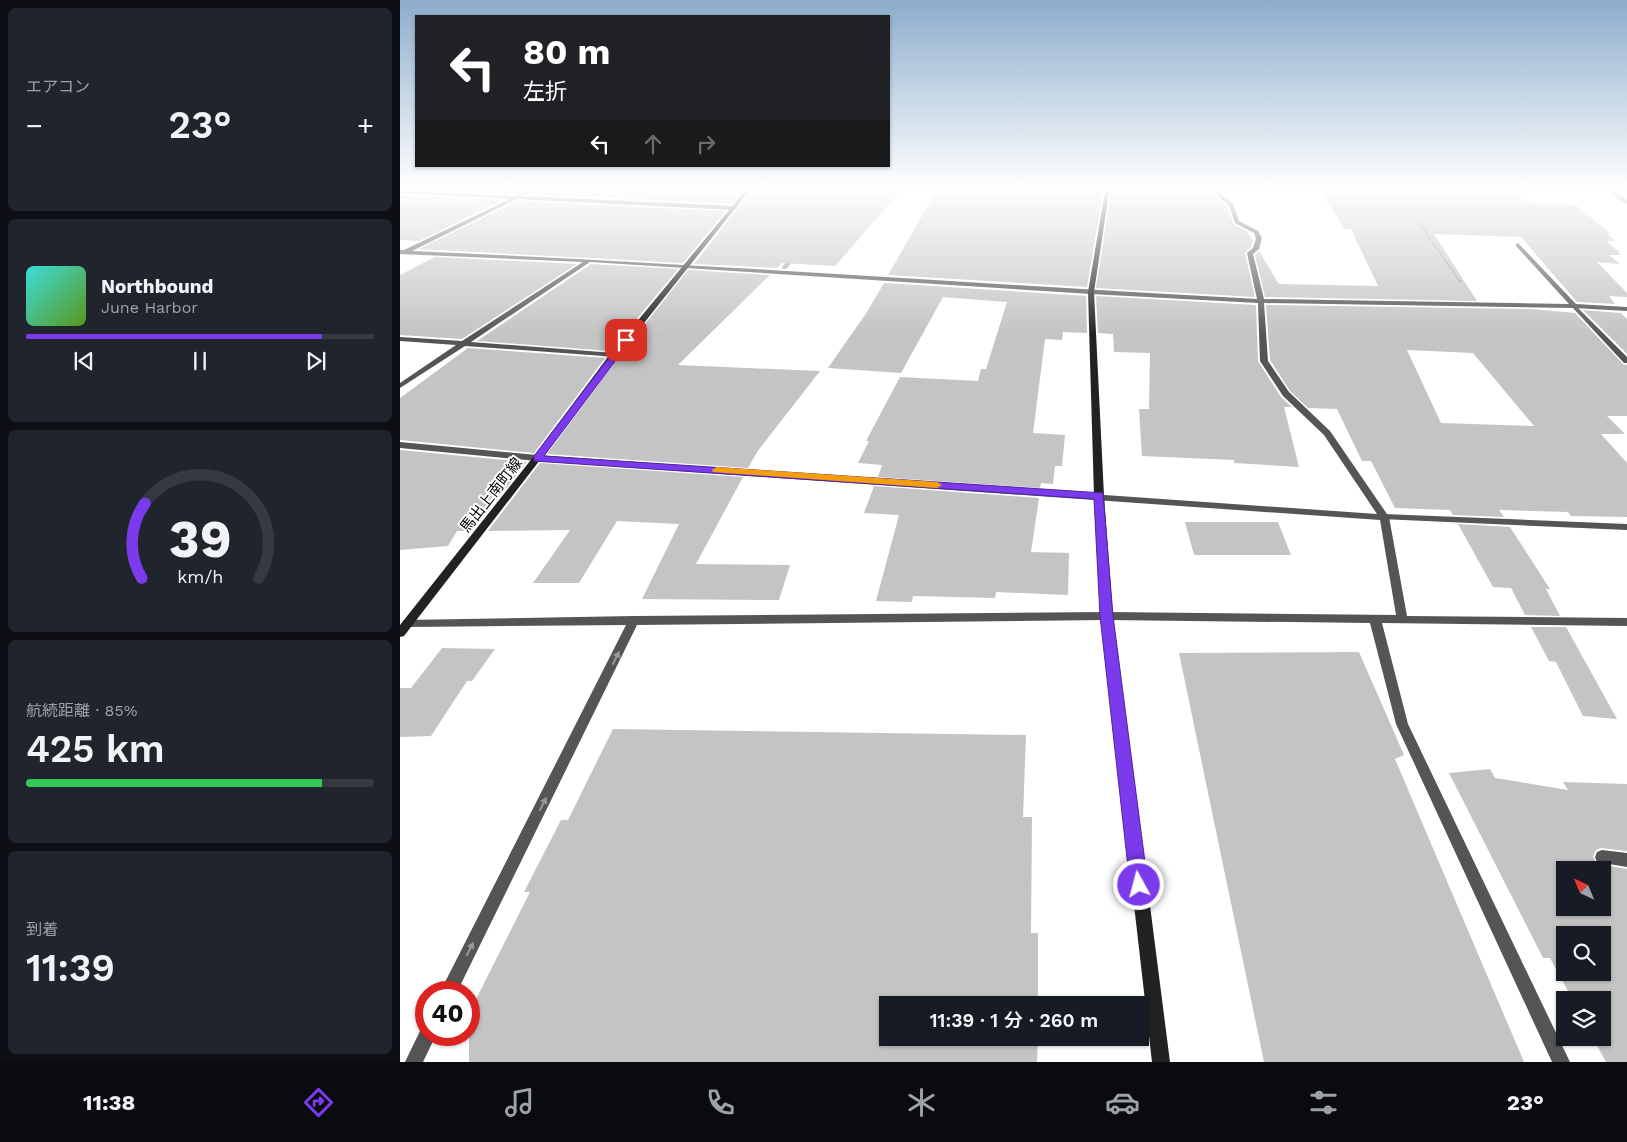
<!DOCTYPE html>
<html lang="ja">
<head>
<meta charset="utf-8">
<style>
	body { margin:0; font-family:"Work Sans","Noto Sans JP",sans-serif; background:#20242c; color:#f1f3f6; height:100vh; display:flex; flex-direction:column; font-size:19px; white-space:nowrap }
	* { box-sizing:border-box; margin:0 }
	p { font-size:16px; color:#9ea1a6 }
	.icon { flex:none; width:28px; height:28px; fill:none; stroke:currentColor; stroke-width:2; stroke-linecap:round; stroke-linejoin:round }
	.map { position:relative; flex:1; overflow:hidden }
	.side { display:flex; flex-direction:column; gap:8px; padding:8px; background:#0d0f14; width:400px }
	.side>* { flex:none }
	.hud { position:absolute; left:15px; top:15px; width:475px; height:152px; border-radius:0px; box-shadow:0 1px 4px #0004; background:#202124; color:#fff; overflow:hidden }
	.needle { width:32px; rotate:316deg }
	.buttons { position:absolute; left:1156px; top:861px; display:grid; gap:10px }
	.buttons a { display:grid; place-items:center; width:55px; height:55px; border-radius:0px; background:#171b24; box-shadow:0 1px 4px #0004; font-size:25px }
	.speed { position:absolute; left:15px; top:981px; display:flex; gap:10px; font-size:25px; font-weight:700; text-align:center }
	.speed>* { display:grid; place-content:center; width:65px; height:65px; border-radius:50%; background:#171b24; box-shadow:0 1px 4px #0004; line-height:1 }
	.speed .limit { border:8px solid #d22; background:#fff; color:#111 }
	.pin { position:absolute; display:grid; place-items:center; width:42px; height:42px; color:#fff; margin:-21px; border-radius:10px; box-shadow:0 2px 8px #0006 }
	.me { position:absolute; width:55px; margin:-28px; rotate:353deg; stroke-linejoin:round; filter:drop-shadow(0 0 4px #0008) }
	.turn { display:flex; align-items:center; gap:18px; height:105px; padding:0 25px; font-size:22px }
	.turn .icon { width:65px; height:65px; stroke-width:2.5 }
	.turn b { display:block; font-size:35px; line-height:42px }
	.lanes { display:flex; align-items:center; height:48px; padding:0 25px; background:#0003; justify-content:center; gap:25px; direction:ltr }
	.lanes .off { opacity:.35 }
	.big { font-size:38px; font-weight:600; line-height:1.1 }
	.side .widget { flex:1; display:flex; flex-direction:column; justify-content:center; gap:8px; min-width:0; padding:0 18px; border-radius:8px; background:#20242c }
	.side .dial { align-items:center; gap:0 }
	.dial svg { height:130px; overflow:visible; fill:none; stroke:#363941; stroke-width:7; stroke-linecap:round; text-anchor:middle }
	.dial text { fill:#f1f3f6; stroke:none }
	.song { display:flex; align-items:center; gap:15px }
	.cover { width:60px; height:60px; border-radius:8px; background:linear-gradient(135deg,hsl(180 70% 55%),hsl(90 70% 35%)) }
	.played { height:5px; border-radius:2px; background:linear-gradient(90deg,#7c3aed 85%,#363941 85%) }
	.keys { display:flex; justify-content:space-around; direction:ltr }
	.heat { display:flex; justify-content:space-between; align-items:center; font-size:28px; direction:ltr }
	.charge { height:8px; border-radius:4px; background:linear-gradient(90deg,#34c759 85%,#363941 0) }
	.trip { position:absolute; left:479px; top:996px; width:270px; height:50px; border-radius:0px; background:#171b24; box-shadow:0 1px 4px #0004; font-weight:600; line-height:50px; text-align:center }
	.tabs { display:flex; height:80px; justify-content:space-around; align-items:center; background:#090b0e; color:#9ea1a6 }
	.tabs .icon { width:35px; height:35px }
	.tabs .selected { color:#7c3aed }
	.tabs b { font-size:22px; color:#f1f3f6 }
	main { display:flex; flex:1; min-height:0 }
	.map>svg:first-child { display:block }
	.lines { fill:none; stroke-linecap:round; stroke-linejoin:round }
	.stream { fill:#a3a3a3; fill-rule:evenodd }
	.building { fill:#c4c4c4; fill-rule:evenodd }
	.path-far1 { stroke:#777; stroke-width:2; stroke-dasharray:0.5 1; stroke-linecap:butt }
	.path { stroke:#777; stroke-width:2.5; stroke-dasharray:0.5 2; stroke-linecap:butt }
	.lane { fill:#555; fill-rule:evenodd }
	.street { fill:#555; fill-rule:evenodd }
	.secondary { fill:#222; fill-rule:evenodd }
	.oneway { fill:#999 }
	.route { fill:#7c3aed; stroke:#51269a }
	.slow { fill:#f59e0b }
	.labels { text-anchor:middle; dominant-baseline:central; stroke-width:4; stroke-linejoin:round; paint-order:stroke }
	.street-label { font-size:15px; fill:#000; stroke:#fff }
</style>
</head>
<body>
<main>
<section class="side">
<div class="widget"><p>エアコン</p>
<div class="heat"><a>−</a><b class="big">23°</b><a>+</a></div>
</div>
<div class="widget">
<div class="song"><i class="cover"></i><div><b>Northbound</b><p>June Harbor</p></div></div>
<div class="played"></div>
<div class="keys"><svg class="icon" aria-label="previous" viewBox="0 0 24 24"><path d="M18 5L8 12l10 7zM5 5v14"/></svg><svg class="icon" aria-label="pause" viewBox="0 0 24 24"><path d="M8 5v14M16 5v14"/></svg><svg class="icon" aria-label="next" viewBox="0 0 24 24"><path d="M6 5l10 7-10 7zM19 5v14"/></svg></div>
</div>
<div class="widget dial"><svg viewBox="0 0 100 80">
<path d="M14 69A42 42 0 1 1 86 69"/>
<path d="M14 69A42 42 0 0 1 16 23" stroke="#7c3aed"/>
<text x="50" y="56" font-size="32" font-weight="700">39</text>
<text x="50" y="72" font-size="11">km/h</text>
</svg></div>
<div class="widget"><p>航続距離 · 85%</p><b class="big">425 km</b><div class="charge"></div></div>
<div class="widget"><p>到着</p><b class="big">11:39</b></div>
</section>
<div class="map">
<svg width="1227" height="1062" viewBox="0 0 1227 1062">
	<rect width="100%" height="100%" fill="#fff"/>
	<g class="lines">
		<path class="stream" d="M396,252l5,1 -15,16h-4v-2z"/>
	</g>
	<path class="building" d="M0,186l44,3 7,-3h82l-17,8 -116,-5z
		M144,186h203l-15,18 -202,-10z
		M355,186h150l-70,80 -53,-3 -5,5 -83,-4z
		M539,186h165l-17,101 -199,-12z
		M712,186l94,1 21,20 7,18 13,6 6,10 -2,6 -6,6 10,44 -159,-9z
		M916,186h193l17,16 50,3 35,29h-4l9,7h-10l15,12 -4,-1 4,3h-12l11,9 -23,-2 30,31v4l-18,-1 6,8 -38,-2 -56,-65 -87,-3 43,67 -212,-4 -10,-42 4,-4 20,33 99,2 -27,-57h-6z
		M0,195l103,5 -84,41 -19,-1z
		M117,201l209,10 -43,52 -264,-14z
		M35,257l142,7 -115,75 -62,-4v-60z
		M191,264l87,5 -68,82 -133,-10z
		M288,270l82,5 -92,90 142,6 -63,81 -9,16 -201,-14 71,-96z
		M484,283l202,13 1,37 -24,-1 -1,8 -17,-1 -12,94 32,2 -3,31h-7l-2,18 -12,-1 -1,5 -162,-11 4,-12 -24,-2 11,-22h-3l34,-64 78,4 3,-12h5l21,-67 -64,-5 -42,76 -73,-5 39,-56z
		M696,296l160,9 2,56 23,36 11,10h-8l15,60 -65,-4v-3l-92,-4 -3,-47h10l1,-56 -36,-1 -1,-18 -15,-1z
		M866,305l266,4 43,4 48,51 4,1v51h-20l18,18h-24l26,29v54l-56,-1 -3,-4 -69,-2 5,7 -51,-2 -3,-5 -55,-2 -24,-47h-9l-25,-52 -29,-1 -18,-17 -20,-31zM1007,350l66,3 61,73 -93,-3z
		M1183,310l38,3 6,6v35z
		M68,348l137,10 -71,95 -134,-13v-42z
		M0,450l127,12 -55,69h-15l-9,15 -48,4z
		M140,463l203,14 -47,87 94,1 -11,35 -137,-1 37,-75 -62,-3 -38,62h-46l37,-53 -82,1z
		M474,486l165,12 -8,54 38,1 -1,42 -72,-3 -1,6 -82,-2 -1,6 -36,-1 23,-86 -35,-2z
		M785,522h93l13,33h-97z
		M1058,524l52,3 40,62h-4l14,27 -35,-1 -14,-27 -18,-1z
		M1131,627h35l51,92 -34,-3 -27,-54 -7,-1z
		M42,648l53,1 -23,32h-5l-36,55 -31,1v-49h11z
		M959,652l45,103 -9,4 129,303h-260l-85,-409z
		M213,729l413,6 -3,82h9l-1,116h7v72h-150v33h150l-1,24h-568v-49l61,-121h-6l37,-72h7z
		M1090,769l5,9 73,12 -5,-8 64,2v67l-26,-3 -5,2 -3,6 4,8 30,5v193h-21l-13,-24h9v-38h-29l-23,-42h-7l-94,-185zM1165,870h37v38h-37zM1165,935h37v37h-37z"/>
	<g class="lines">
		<path class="path-far1" d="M1020,224l41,59"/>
		<path class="path" d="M1060,281l1,2"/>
		<path class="lane" d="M1174,304l53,53v6h-3l-52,-56 -1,-1z
			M984,514l243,10v6l-246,-11 -2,-2z"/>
		<path class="street" d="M137,186h5l-19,10 211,10 3,2 -3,2 -217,-11 -105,52c282,12 563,33 845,48l-10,-46 6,-5 3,-10 -2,-5 -19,-10 -6,-17 -22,-20h5l21,18 6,17 19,10 4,7 -3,11 -6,5 11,45 305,5 -53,-58v-2l2,-1 58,61 51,3v4l-53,-3 -310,-5 4,58 21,31 41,39 59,86 18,99 220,2v8l-245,-3 26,101 162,338h-18l-156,-338 -26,-101 -263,-3 -470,5 -180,367h-17l186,-367 -218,2 -4,-1 -2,-3 2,-3 230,-4 473,-4 289,3 -16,-95 -843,-59 -137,-13v-6l137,13 840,59 -53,-79 -41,-39 -23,-35 -2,-58 -167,-9 -501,-32 -119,80 143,11 4,2 -1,2 -152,-11 -65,42v-5l56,-38 -56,-4v-4l62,4 121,-79 -183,-8v-4h4l106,-51 -110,-6v-2l116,5z
			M1199,186l28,3v2h-14l14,9v4z
			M1202,850l25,3v14l-30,-5 -2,-5 2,-5z
			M26,1026v9h10l-13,27h-18l16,-33z"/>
		<path class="secondary" d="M349,186h4l-136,171 -77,103 -136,176 -4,1v-12l134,-169 77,-103z
			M706,186h4l-16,106 10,204 9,120 57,446h-18l-51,-446 -7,-120 -6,-204z"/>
	</g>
	<defs><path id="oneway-solid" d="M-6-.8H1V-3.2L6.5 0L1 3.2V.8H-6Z" transform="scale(1.25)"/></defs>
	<g class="oneway">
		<use href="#oneway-solid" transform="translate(216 658) rotate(-63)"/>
		<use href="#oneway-solid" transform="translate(143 804) rotate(-63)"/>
		<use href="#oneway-solid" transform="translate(70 949) rotate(-63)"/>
	</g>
	<linearGradient id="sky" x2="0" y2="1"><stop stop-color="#8cadcc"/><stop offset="0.56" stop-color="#fff"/><stop offset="1" stop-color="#fff" stop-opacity="0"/></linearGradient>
	<rect width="1227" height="335" fill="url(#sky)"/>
	<path class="route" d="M224,338l7,2 -87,116 559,37 10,123 35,269 -3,5 -6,3 -6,-3 -3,-5 -30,-269 -6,-117 -560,-38v-5z"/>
	<path class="slow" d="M317,467l220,15 5,3 -5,3 -224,-16 -1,-2z"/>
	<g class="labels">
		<g class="street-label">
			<text transform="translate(91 495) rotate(-52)">馬出上南町線</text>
		</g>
	</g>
</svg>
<div class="buttons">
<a><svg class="needle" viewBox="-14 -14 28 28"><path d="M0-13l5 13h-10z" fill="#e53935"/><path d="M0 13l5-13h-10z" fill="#9ea1a6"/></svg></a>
<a><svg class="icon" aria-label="search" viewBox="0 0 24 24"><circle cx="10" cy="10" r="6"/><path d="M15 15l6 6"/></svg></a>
<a><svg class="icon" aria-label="layers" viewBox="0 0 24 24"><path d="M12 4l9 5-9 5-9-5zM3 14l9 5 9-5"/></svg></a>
</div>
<div class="speed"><div class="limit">40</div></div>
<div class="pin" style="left:226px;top:340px;background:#d93025"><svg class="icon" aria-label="arrive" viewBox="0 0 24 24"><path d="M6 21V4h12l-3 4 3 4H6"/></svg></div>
<svg class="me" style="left:739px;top:885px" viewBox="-20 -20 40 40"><circle r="17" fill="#7c3aed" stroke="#fff" stroke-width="3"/><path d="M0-11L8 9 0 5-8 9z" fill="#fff"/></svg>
<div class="trip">11:39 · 1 分 · 260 m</div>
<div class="hud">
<div class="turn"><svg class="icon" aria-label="left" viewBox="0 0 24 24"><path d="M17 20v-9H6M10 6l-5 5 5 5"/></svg><div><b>80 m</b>左折</div></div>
<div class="lanes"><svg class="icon" aria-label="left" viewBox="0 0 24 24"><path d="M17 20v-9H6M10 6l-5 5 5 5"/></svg><svg class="icon off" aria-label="ahead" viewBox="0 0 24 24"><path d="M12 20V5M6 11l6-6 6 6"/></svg><svg class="icon off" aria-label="right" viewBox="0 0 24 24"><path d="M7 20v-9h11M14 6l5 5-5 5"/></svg></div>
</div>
</div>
</main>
<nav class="tabs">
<b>11:38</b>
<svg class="icon selected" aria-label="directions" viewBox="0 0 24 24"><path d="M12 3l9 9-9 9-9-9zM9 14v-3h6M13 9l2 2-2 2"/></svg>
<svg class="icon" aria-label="music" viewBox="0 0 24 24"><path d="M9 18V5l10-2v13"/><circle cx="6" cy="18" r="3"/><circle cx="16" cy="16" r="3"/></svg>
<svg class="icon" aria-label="phone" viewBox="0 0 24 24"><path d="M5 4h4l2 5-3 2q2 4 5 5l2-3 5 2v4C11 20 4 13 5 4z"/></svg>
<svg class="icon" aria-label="climate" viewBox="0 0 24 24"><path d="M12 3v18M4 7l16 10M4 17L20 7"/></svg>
<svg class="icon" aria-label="car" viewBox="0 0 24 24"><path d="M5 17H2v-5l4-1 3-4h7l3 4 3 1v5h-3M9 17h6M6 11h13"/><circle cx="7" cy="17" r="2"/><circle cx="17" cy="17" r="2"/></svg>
<svg class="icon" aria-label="filters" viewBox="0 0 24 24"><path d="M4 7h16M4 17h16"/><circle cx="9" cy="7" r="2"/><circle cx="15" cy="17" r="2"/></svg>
<b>23°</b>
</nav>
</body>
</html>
